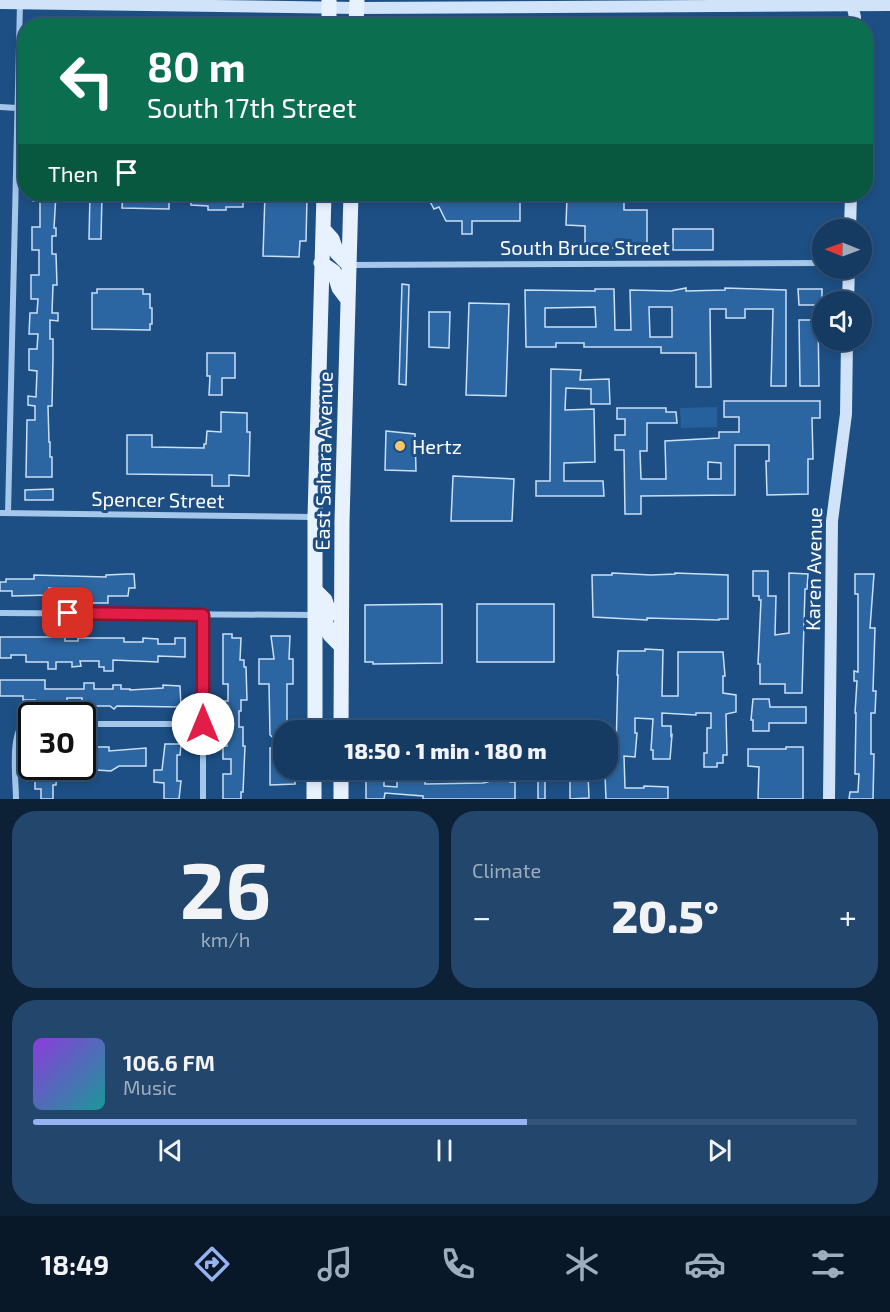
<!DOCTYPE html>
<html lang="en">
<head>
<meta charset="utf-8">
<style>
	body { margin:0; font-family:"Exo 2",sans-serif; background:#23466c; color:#f1f3f6; height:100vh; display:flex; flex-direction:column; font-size:22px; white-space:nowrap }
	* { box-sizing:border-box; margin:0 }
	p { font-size:20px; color:#9eadbe }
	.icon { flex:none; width:33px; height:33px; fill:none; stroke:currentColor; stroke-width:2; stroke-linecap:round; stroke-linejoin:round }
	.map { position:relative; height:799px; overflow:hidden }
	.side { display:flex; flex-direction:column; gap:12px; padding:12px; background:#0c2036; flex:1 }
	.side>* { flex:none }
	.banner { position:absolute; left:18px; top:18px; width:855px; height:183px; border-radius:24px; box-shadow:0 3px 9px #0003,0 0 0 2px #355578; background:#0b6e4f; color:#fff; overflow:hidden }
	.needle { width:39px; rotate:271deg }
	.buttons { position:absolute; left:812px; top:219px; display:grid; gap:12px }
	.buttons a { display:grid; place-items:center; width:60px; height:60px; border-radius:50%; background:#163b63; box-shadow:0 3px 9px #0003,0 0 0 2px #355578; font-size:30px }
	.speed { position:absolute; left:18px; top:702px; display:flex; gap:12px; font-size:30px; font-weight:700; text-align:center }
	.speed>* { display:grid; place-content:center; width:78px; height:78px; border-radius:50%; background:#163b63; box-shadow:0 3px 9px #0003,0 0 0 2px #355578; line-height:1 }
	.speed .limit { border:3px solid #111; border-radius:9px; background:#fff; color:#111 }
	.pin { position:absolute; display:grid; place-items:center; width:51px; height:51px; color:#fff; margin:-26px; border-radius:12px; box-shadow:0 3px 9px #0006 }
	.me { position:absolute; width:66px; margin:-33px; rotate:0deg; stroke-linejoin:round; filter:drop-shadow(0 0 4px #0008) }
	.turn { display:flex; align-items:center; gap:21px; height:126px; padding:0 30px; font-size:27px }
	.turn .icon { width:78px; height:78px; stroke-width:2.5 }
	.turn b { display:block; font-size:42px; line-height:51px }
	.then { display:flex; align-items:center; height:57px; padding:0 30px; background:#0003; gap:12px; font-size:22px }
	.big { font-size:45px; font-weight:800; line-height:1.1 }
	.side .card { flex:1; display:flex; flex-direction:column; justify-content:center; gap:9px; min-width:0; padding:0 21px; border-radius:24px; background:#23466c }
	.side .dial { align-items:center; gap:0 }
	.dial b { font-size:78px; line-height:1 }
	.song { display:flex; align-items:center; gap:18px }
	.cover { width:72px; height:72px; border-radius:9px; background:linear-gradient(135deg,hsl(270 70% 55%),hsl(180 70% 35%)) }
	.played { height:6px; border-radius:3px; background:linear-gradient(90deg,#95b2f1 60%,#355578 60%) }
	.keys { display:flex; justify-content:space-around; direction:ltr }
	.heat { display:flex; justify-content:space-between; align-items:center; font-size:33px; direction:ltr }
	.side .tiles { flex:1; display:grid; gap:12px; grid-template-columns:1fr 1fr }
	.card:last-child { grid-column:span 2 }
	.trip { position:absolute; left:273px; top:720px; width:345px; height:60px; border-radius:24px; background:#163b63; box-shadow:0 3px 9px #0003,0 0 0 2px #355578; font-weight:800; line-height:60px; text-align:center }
	.tabs { display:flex; height:96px; justify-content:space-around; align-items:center; background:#091828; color:#9eadbe }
	.tabs .icon { width:42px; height:42px }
	.tabs .selected { color:#95b2f1 }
	.tabs b { font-size:27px; color:#f1f3f6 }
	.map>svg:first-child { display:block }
	.green { fill:#26619d }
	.building { fill:#2c66a2; stroke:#c9e0f8; stroke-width:1.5; fill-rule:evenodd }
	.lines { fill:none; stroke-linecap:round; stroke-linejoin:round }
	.street { stroke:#a4c7ea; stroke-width:6 }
	.secondary { stroke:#d0e3f8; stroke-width:12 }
	.primary { stroke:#e8f2fe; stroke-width:15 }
	.route-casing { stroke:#92132f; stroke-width:15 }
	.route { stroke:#e11d48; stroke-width:10 }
	.poi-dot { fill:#fac863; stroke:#1d4f84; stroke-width:2 }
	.labels { text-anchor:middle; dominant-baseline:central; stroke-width:6; stroke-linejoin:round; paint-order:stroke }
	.street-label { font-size:20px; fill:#fff; stroke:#1d4f84 }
	.poi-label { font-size:20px; fill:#fff; stroke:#1d4f84; text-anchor:start }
</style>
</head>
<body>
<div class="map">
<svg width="890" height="799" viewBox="0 0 890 799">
	<rect width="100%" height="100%" fill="#1d4f84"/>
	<path class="green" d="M717,407v20l-36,1 -1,-20z"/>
	<path class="building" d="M33,194h23l-2,34h2v8h-4v18h4l1,31h-4l-1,28h6v8l-8,-1v19h3v20l-1,47h-4l1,36h1v15h2v20h-26l1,-57h8v-14l-7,-1v-9l8,1 1,-26 -8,-1v-21h8l1,-15h-9l1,-21h7l1,-14h-7v-24h8v-25h-7v-23h8v-26h-7z
		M90,194h12l-1,45h-12z
		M123,194h46v15l-47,-1z
		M191,194h52v13h-17v3h-18v-4l-17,-1z
		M265,194h35v4h7l-1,43h-6l-1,16 -36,-1z
		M426,194h94v27h-48v13h-10v-13h-16l-7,-14 -5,2z
		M567,197h57v13h23v38h-62v-22l-19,-1z
		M673,229h40v21h-40z
		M402,284l7,1 -3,100 -7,-1z
		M686,288v3l39,-1v-2l61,2v96h-15l2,-77h-28v9h-19v-9h-16l1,78h-15v-34h-35v-6h-77v-4h-28v4h-30l-1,-57 70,1v-2h19l1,41h16l-1,-40 41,1zM595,307l1,20h-51v-19zM649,307h23v30h-22z
		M97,289h46v5h7v14h2v16h-2v6l-58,-1v-36h5z
		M798,289h24v16h-23z
		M469,303l40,1 -3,92 -40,-1z
		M429,312h21l-1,36 -20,-1z
		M799,320h19l1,66h-19z
		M207,353h28v25h-13v17h-13l1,-19h-3z
		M551,369l30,1 -1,10 29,-1 1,25h-19v-15l-25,-1 -1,22 29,-1 1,53 -31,1v18h39l1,15h-68v-15h14z
		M724,401h96v17h-8l1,41h-5v35l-41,1 -1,-34h3v-16h-34v50l-94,1v18h-16l-1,-64h-9v-15h10v-16h-8v-11h49v4h10l1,11h-30v28h-7l1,28h25l-1,-38 54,-3v-6h20v-15h-15zM708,462l13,1v16h-13z
		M221,412l26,1v19h3l-1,44 -20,-1v11h-17v-11l-85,-1v-39h25v12l52,1v-4h2l1,-13 14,1z
		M386,431l29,3 1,37 -31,-1z
		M453,476l61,3 -2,42h-61z
		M53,489v11h-28v-10z
		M753,571h15v25h8l-1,39 14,-2v-60l19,1 -1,15h-2l-3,104h-17v-9h-25v-20h-2l3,-64h-2v-4h-6z
		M612,573l39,2 24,-1v-1l53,2v44h-9v1l-72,-2v2l-54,-3 -1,-42h20z
		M128,574h6l1,14h-6l-1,8h-20v7h-21v-7h-21v-8h-17v7l-37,1v-5h-12v-9h6v-3h28v-4l72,2v-2z
		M855,574h19l-4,54h5l-2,63h3l-1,22h-4v41h3l-1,45h-24l1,-7h8l1,-18h-4l1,-61h-1l2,-32h-3v-10l4,1v-78h-3z
		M442,604v59l-69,1v-2h-8v-57z
		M477,604h77v58h-77z
		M223,634h9v4h9l-1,22h4v7h2l1,33h-6v11h-2v16h4v19h2l-2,46h-2v7h-18v-25h8v-15h-8v-13h4l-1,-18h-3l-1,-27h6v-17h-5z
		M271,636h19l-1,23h4v25h-6v46h-3v17l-14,-12 -1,-51h-10v-25h15z
		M0,637h65v4h13v-3h46v4h19v-4l15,1v5h17v-6h10v19l-27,-1v6l-45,-2v11h-9v-4h-5v-6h-19l1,5 -9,1v-5h-16v7h-8v-7h-22v-7h-15v3h-11z
		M645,649l18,1 -1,46h16v-44h45l2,24h-2v17l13,2v17l-10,2 1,41h-4v8h-6v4h-13v-14h3v-25h4v-15h-15v2l-34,-2v13h9v10l1,-1 -2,24h-17v-9h-2l2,-31 -18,-1v15h2l-2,24 -11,-1 1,32h19v-2l24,1v12h-62l-1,-24h1l2,-9h9l1,-18h-2l2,-73h-1l1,-24h27z
		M0,680h45v9h39v-6h10v6h19v-4h8v4h9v1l33,-2v-3l17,1 1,21 -64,-1 -3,3 -4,-3h-15v2h-6l-1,-2h-6v-8h-15v8h-32v-6h-12v-4h-23z
		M753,699h16l1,8h36v16h-37v8h-16v-11h-2z
		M165,744h16l-1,11h-3v26h4l-2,18h-15v-16l-10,-1v-12h8z
		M82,747h27v4l37,-3v18h-27l-8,5 -29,-2z
		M786,747h17v52h-45l1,-32 -11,-1v-17h38z
		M270,748h14v25h11v11l-25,1z
		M35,770h22l-1,15h-3v14h-12v-10h-6z
		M538,770h7v29h-7z
		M570,774h18l1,24 -19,1z
		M406,776l19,1v7l58,-1 5,-1v-2h22v2h5v17h-92v-3l-38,-3 -1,6h-18v-18h2v-3h16v8l13,1v-10z"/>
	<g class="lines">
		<path class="street" d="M0,107l17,1
			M349,265l473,-2
			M0,513l314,4
			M8,513l12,-510
			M0,613l314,2
			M203,614v185
			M82,724h121
			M16,799c0,-18 -6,-64 8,-76h8"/>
		<path class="secondary" d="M851,0l4,17v9
			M0,3l356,5 534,-3
			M850,230l1,-36
			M848,302l1,-34
			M829,799l3,-278 14,-107 1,-74"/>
		<path class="primary" d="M329,26v-26
			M356,26l1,-26
			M323,229l9,10 5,14 12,12
			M321,263l13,9 5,16 9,12
			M315,590l10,10 4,12 12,2
			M315,615l11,8 4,12 11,11
			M315,730v-213l9,-323
			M341,730l1,-208 9,-328
			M341,770v29
			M314,799v-29"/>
	</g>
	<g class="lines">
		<g class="route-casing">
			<path id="route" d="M68,613l135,2v109"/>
		</g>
		<use href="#route" class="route"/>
	</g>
	<circle class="poi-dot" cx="400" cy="446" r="6"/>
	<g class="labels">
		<g class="street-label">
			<text x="585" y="247">South Bruce Street</text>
			<text transform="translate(323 461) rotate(-89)">East Sahara Avenue</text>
			<text transform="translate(158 499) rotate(1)">Spencer Street</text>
			<text transform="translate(813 569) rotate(-89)">Karen Avenue</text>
		</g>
		<g class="poi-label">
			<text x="412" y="446">Hertz</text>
		</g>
	</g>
</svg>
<div class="buttons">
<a><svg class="needle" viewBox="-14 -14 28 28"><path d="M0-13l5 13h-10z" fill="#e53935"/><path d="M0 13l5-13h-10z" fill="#9eadbe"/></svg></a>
<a><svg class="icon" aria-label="sound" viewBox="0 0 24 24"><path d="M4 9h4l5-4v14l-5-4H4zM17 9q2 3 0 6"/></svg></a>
</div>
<div class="speed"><div class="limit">30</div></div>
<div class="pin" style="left:68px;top:613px;background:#d93025"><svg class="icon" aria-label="arrive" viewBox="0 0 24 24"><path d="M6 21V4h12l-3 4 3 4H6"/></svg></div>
<svg class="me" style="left:203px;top:724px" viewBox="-20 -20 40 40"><circle r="19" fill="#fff"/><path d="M0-13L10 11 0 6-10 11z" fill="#e11d48"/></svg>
<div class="trip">18:50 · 1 min · 180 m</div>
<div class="banner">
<div class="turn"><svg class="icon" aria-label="left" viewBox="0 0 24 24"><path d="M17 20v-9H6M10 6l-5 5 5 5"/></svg><div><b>80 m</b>South 17th Street</div></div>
<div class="then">Then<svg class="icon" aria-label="arrive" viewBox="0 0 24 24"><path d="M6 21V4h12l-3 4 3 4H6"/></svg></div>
</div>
</div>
<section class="side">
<div class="tiles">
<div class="card dial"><b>26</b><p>km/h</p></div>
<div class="card"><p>Climate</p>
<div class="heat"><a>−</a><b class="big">20.5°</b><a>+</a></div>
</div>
<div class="card">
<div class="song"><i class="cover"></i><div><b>106.6 FM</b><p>Music</p></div></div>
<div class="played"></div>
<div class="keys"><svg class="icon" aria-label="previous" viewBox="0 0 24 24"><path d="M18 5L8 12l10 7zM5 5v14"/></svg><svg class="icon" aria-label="pause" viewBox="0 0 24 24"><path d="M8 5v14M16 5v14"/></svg><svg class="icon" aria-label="next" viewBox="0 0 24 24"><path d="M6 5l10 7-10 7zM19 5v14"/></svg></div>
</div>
</div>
</section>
<nav class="tabs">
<b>18:49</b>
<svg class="icon selected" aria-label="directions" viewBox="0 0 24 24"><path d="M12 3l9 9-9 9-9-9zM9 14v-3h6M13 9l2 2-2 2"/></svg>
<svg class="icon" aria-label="music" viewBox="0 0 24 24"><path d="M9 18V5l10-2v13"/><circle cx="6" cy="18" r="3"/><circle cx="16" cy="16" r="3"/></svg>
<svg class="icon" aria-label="phone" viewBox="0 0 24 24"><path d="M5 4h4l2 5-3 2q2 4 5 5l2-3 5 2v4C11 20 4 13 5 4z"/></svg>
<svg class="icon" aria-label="climate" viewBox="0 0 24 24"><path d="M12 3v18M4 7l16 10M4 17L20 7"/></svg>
<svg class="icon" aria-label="car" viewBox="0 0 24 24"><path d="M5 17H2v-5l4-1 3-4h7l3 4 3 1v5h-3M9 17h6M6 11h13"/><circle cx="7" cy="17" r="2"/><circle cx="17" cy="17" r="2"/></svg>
<svg class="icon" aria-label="filters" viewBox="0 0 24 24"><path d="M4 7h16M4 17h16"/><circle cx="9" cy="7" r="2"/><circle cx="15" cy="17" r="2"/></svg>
</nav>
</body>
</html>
